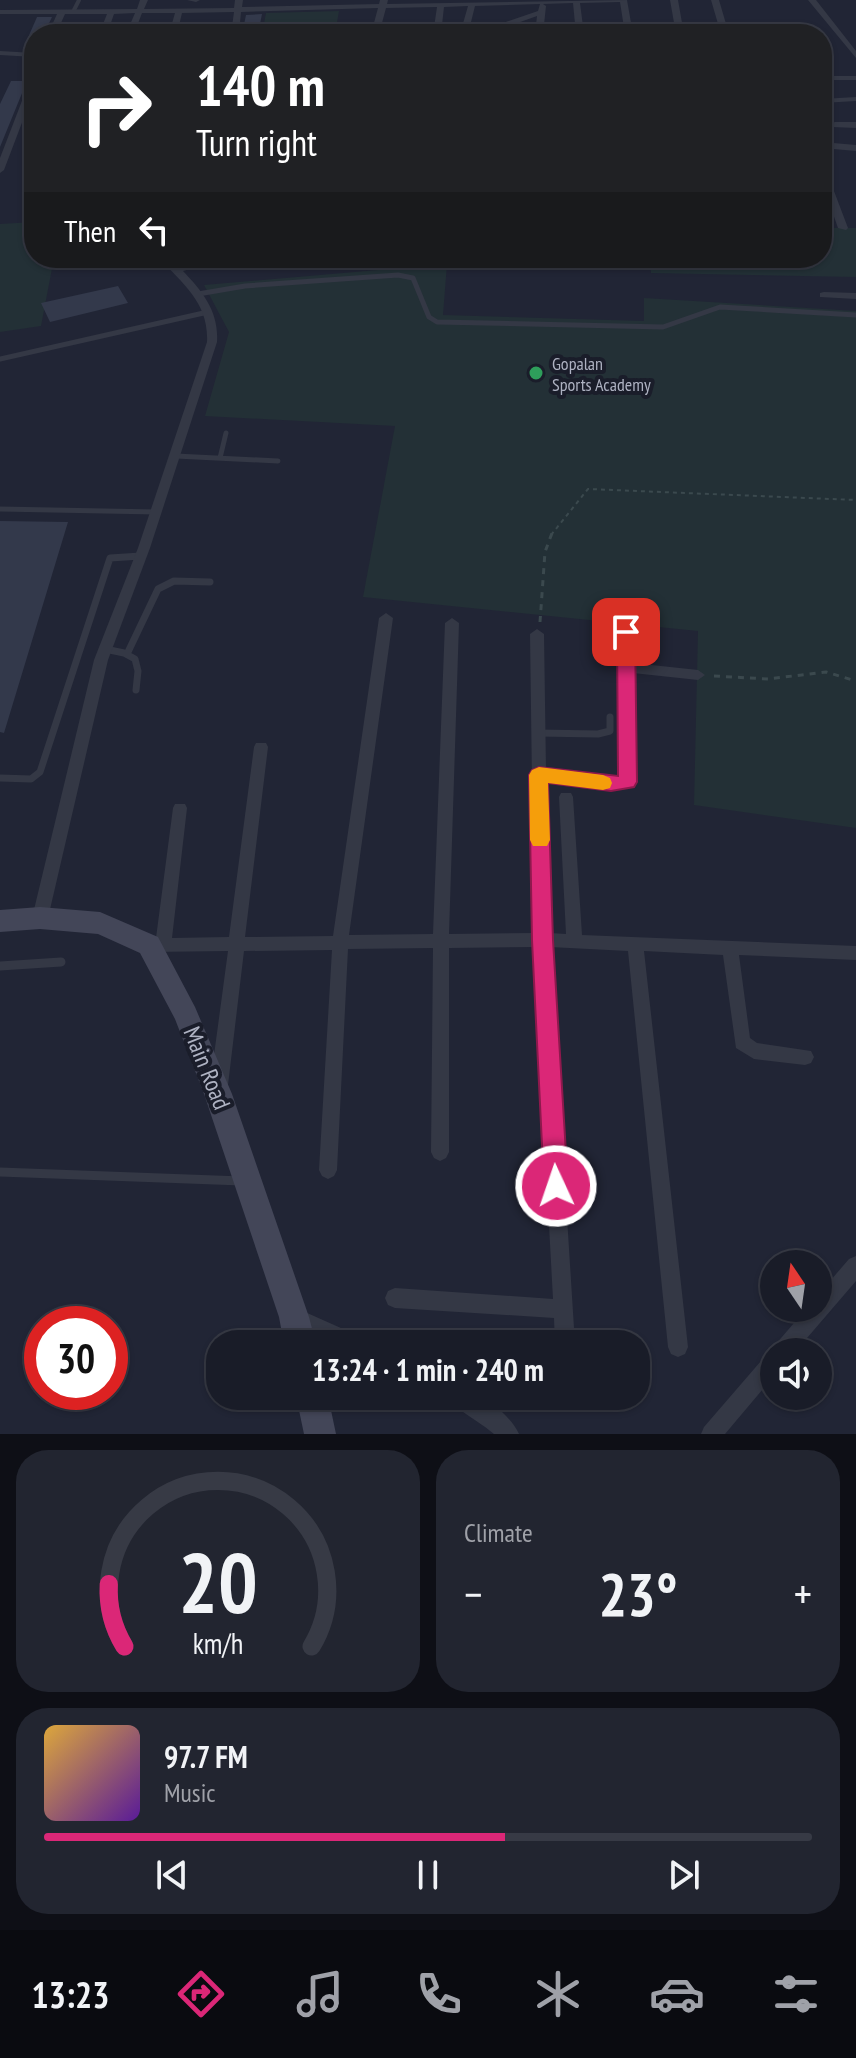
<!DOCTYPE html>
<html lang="en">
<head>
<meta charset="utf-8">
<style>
	body { margin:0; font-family:"PT Sans Narrow",sans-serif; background:#222530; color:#f1f3f6; height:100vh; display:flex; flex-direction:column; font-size:30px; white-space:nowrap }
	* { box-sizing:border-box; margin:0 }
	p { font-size:26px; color:#9fa1a8 }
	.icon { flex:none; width:44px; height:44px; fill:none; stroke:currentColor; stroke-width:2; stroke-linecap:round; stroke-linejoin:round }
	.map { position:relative; height:1434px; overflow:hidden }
	.panel { display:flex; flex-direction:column; gap:16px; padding:16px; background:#0e0f16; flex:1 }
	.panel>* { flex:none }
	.banner { position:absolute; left:24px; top:24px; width:808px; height:244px; border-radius:32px; box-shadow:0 2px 6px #0004,0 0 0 2px #373a45; background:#202124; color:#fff; overflow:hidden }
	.needle { width:52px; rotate:347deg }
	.controls { position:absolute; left:760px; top:1250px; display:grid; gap:16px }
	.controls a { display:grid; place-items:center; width:72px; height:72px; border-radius:50%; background:#191c28; box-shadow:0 2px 6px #0004,0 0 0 2px #373a45; font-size:40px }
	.speed { position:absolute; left:24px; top:1306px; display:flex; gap:16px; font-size:40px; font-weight:700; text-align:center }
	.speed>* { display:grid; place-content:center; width:104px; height:104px; border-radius:50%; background:#191c28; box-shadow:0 2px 6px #0004,0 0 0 2px #373a45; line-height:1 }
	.speed .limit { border:12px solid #d22; background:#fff; color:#111 }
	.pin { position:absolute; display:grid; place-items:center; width:68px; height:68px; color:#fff; margin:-34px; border-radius:16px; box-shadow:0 4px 12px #0006 }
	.me { position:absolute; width:88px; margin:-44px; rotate:357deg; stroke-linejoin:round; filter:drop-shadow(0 0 6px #0008) }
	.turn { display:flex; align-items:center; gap:28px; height:168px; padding:0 40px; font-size:36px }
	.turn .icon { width:104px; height:104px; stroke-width:2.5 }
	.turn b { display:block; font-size:56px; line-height:68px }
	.then { display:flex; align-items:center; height:76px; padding:0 40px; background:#0003; gap:16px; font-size:30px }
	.big { font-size:60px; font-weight:800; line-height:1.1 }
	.panel .widget { flex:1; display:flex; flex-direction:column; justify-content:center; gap:12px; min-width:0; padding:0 28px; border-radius:32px; background:#222530 }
	.panel .dial { align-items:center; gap:0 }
	.dial svg { height:208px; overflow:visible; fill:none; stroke:#373a45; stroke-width:7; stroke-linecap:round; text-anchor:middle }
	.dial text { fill:#f1f3f6; stroke:none }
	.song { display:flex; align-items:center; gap:24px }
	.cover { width:96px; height:96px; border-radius:12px; background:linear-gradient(135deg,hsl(40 70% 55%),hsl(270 70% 35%)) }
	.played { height:8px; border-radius:4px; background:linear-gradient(90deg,#db2777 60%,#373a45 60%) }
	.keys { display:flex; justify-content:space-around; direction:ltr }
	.heat { display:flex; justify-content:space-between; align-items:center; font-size:44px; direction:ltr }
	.panel .tiles { flex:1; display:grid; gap:16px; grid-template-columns:1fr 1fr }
	.widget:last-child { grid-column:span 2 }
	.trip { position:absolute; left:206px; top:1330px; width:444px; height:80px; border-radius:32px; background:#191c28; box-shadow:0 2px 6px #0004,0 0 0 2px #373a45; font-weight:800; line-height:80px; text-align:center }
	.tabs { display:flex; height:128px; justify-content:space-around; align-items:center; background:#0a0b10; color:#9fa1a8 }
	.tabs .icon { width:56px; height:56px }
	.tabs .active { color:#db2777 }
	.tabs b { font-size:36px; color:#f1f3f6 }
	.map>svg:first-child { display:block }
	.green { fill:#233036 }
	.building { fill:#33394b }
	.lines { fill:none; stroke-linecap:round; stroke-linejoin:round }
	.path-far1 { stroke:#3b494e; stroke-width:2; stroke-dasharray:4 4; stroke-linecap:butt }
	.path { stroke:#3b494e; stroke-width:3; stroke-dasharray:6 6; stroke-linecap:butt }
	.lane-far3 { stroke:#343845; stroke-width:4 }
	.lane-far2 { stroke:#343845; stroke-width:5 }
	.lane-far1 { stroke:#343845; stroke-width:7 }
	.lane { stroke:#343845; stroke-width:9 }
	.street { fill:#343845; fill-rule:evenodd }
	.secondary { fill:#434658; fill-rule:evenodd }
	.route { fill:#db2777; stroke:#8e194d; stroke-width:2 }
	.slow { fill:#f59e0b }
	.leisure-dot { fill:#2e9e5b; stroke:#1a1d2a; stroke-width:3 }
	.labels { text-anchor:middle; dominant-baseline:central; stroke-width:8; stroke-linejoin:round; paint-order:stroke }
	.far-poi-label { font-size:18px; fill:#aeb2c2; stroke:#1a1d2a; text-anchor:start }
	.near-street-label { font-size:24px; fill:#aeb2c2; stroke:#1a1d2a }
</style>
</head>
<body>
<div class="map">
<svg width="856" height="1434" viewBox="0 0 856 1434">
	<rect width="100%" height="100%" fill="#212535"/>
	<path class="green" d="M339,11l-4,23h-73l4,-21z
		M34,222v36h20l-13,68 -41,6v-108z
		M822,228h34v49l-205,-4 -1,-15h172z
		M447,264l-4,51 201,6v-23l212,13v517l-162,-23 4,-174 -335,-34 32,-171 -190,-10 24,-84 -25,-47z"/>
	<path class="building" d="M262,14l-4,20h-16l4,-19z
		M37,17h15l-8,17h-10v16l-11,-1z
		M11,81h16l-27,66v-43z
		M118,286l10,17 -78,19 -9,-19z
		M0,521l68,1 -64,211 -4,-1z"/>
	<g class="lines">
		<path class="path-far1" d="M551,535l37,-46 268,11"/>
		<path class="path" d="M540,622l5,-70 7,-19
			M714,676l54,3 58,-7 30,9"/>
		<path class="lane-far3" d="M73,12l6,-12"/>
		<path class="lane-far2" d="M198,294l47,-8 153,-11 15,3 16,39 8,5 226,5 57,-20 136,8
			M0,359l208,-47
			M176,456l102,5
			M220,458l6,-25
			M0,509l157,3"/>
		<path class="lane-far1" d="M105,649l19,4 11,6 3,12 -2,19
			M128,652l30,-63 16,-8 36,1
			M538,733l60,1 12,-3v-14
			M0,778l31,1 9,-7 70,-214 31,-2"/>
		<path class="lane" d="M0,966l61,-4
			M0,1172l242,9"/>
		<path class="street" d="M140,0h8l-4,9 90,-1 1,-8h8l-1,7 137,-3 1,-4h8l-1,4 240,-4 6,34h-8l-5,-32 -40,1 4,31h-8l-3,-31 -30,1 3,2 -3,28h-8l2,-18 -28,10 -2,8h-8l4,-11 35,-12 2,-7 -65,2 -7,28h-8l8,-28 -24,1 -3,27h-8l4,-27 -51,1 -7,26h-8l7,-26 -137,4 -2,22h-8l3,-22 -52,1 -5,21h-8l6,-21h-33l-8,21h-8l9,-21 -21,1 -7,20h-8l8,-20h-42l-9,20h-8l9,-20h-57v-4l137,-1z
			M187,0h13l-4,2z
			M670,0h8l6,34h-8z
			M711,0h8l10,34h-8z
			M808,0h8l40,51v7z
			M0,51l34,2v4l-34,-2z
			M822,76h34v4h-34z
			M34,78v13l-30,79 -4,3v-15l30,-78z
			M856,97v4l-34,2v-4z
			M835,122h21v6l-24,-1v-4z
			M822,142l34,3v6l-34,-3z
			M822,167l4,3 22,58 -2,2 -8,-2 -16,-46z
			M159,258h11l8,8 20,-7 31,-1 -46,13c20,21 36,41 34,71l-67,206 -42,112 -60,258 -2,5 -6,2 -6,-2 -2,-5 62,-258 44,-112 69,-206c2,-39 -24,-58 -48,-84z
			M824,292l32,1v6l-36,-2v-4z
			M386,613l7,5 -44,317 84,-1 12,-311 7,-5 7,5 -10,311 85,-1 -4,-299 7,-5 7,5 2,136 65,8 9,-1 -1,-145 7,-5 7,5v31l65,7 7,5 -7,5 -65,-7 1,109 -2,4 -21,4 -64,-8 3,151 16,1 -7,-137 2,-4h10l2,4 9,138 274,11v14l-117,-5 11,83 7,5 54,8 3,6 -3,6 -6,2 -51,-6 -18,-11 -13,-93 -79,-4 44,396 -3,7 -7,3 -7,-3 -3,-7 -40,-396 -78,-4 25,397h-20l-1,-26 -159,-10 -7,-3 -3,-7 3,-7 7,-3 158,11 -19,-352 -85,1v204l-3,6 -6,3 -6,-3 -3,-6 2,-204 -85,1 -11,221 -3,6 -6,3 -6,-3 -3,-6 13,-220 -88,1 -16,134 -3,6 -6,2 -6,-2 -3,-6 18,-134 -79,1 -6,-2 -2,-5 2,-5 13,-2 17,-130 2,-4h10l2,4 -15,130 57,-1 25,-190 2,-4h10l2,4 -23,190 88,-1 46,-318z
			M856,1256v25l-61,71h-21v24l-49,58h-24l3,-7 63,-73 5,-2 3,-7 32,-37h11v-13l31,-36z
			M296,1308l65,29 3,7h-33l-42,-19 -3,-7 3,-7z
			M447,1396c8,0 19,-1 27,0 16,3 39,23 45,38h-25c-12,-11 -43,-27 -47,-38z"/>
		<path class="secondary" d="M40,907l60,5 58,25 37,70 37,87 77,223 7,27h-32l-5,-27 -75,-223 -29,-75 -35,-66 -42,-19 -58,-5 -40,3v-22z
			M296,1396h32l8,38h-32z"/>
	</g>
	<path class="route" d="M626,626l9,6 2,150 -3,5 -23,4 -63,-8 5,157 15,246 -4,8 -8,3 -8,-3 -4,-8 -12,-246 -3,-165 3,-5 7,-3 79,9 -1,-144z"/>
	<path class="slow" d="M539,767l64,8 7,3 2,5 -2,5 -7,2 -55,-7 2,57 -3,6h-14l-3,-6 -1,-65 3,-5z"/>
	<circle class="leisure-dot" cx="536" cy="373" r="8"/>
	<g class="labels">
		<g class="far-poi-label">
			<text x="552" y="363">Gopalan<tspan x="552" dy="21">Sports Academy</tspan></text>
		</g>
		<g class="near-street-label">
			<text transform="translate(207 1068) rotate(68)">Main Road</text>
		</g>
	</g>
</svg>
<div class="controls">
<a><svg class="needle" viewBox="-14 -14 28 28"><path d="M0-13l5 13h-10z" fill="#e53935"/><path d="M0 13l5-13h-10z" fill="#9fa1a8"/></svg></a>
<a><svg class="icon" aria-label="sound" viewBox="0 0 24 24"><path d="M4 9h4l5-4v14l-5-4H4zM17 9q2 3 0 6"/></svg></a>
</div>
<div class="speed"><div class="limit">30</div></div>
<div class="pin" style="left:626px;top:632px;background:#d93025"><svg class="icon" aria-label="arrive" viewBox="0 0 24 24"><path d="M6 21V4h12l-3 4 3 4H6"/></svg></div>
<svg class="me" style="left:556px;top:1186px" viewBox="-20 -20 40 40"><circle r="17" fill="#db2777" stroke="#fff" stroke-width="3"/><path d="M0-11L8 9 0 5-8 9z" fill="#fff"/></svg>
<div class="trip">13:24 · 1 min · 240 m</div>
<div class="banner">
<div class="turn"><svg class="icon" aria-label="right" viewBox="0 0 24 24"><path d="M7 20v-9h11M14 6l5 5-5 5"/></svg><div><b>140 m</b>Turn right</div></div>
<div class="then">Then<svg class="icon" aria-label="left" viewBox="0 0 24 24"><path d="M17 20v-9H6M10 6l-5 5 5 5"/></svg></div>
</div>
</div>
<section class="panel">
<div class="tiles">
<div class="widget dial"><svg viewBox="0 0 100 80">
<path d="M14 69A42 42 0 1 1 86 69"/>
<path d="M14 69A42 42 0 0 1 8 45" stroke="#db2777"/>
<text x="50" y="56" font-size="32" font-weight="700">20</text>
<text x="50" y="72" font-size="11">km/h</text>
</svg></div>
<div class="widget"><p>Climate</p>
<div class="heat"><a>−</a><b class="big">23°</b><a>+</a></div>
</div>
<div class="widget">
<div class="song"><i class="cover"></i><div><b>97.7 FM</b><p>Music</p></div></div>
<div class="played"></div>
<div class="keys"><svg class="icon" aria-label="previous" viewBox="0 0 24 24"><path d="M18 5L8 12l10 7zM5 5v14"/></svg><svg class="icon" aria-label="pause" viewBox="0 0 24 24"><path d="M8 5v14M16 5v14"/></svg><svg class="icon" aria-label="next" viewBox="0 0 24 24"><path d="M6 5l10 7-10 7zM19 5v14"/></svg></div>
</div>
</div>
</section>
<nav class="tabs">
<b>13:23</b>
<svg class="icon active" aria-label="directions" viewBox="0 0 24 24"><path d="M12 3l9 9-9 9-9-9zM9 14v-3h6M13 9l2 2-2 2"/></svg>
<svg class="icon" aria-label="music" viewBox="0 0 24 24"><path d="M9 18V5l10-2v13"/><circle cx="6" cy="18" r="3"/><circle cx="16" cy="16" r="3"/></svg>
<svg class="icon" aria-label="phone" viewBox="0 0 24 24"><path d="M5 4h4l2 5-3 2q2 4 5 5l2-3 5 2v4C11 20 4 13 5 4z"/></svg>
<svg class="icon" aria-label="climate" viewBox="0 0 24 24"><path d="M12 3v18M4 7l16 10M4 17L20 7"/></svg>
<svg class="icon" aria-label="car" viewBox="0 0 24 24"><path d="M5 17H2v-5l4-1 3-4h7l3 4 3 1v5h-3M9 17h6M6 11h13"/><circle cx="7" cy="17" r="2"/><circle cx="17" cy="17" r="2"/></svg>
<svg class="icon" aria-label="filters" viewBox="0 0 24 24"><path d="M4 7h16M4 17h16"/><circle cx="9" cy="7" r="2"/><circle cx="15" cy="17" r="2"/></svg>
</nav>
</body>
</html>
